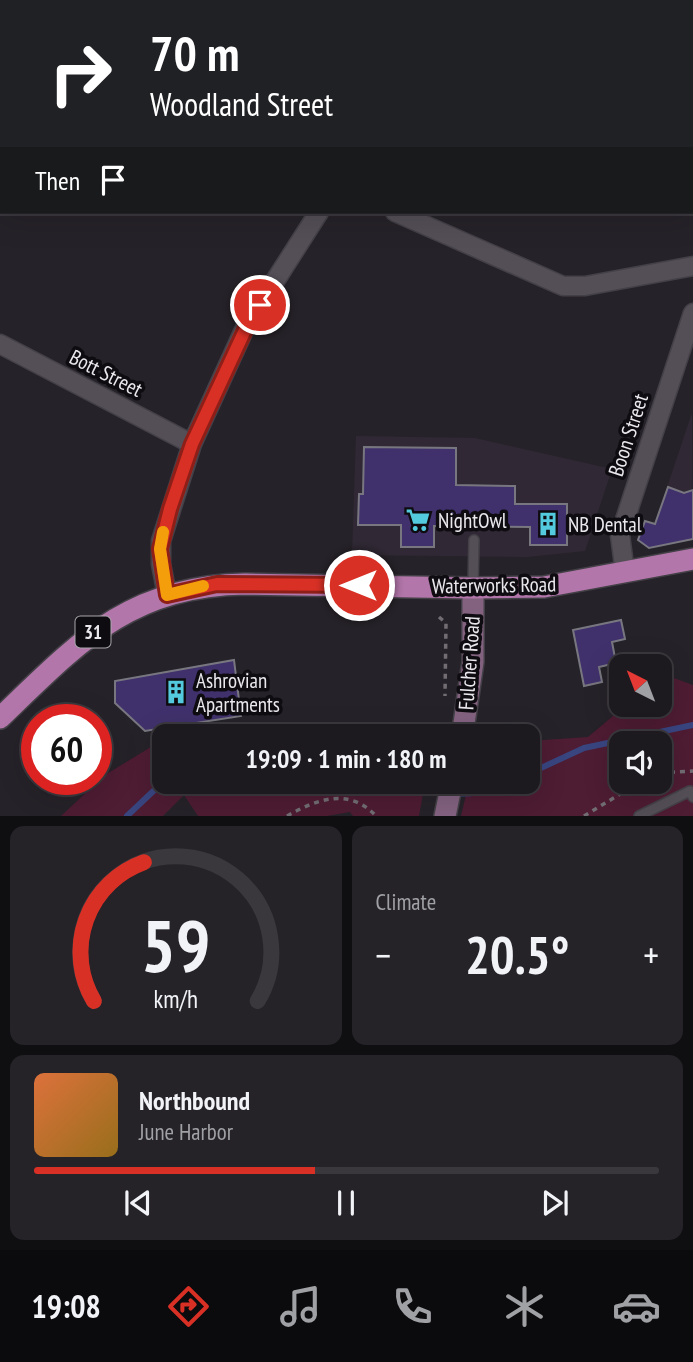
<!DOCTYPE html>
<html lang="en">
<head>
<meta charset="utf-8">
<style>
	body { margin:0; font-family:"PT Sans Narrow",sans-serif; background:#252328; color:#f1f3f6; height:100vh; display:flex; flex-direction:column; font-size:26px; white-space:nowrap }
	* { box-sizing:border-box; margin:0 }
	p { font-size:23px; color:#a0a1a4 }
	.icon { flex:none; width:38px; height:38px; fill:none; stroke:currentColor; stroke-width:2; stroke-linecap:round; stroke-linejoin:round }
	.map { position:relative; height:816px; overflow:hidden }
	.drawer { display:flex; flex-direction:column; gap:10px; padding:10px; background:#0f0e11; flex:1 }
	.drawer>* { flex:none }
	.banner { position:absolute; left:0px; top:0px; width:693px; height:214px; box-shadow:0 7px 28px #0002,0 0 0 2px #3a383d; background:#202124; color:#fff; overflow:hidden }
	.needle { width:46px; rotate:318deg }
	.fabs { position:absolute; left:609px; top:654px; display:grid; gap:14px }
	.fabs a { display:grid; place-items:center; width:63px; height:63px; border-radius:14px; background:#1c1a1f; box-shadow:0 7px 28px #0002,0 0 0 2px #3a383d; font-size:35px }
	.speed { position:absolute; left:21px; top:704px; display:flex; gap:14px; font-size:35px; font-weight:700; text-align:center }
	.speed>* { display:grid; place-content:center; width:91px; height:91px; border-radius:50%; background:#1c1a1f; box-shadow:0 7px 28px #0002,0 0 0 2px #3a383d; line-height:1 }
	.speed .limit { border:10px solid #d22; background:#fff; color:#111 }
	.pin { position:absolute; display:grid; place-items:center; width:60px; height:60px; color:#fff; margin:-30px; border:4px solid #fff; border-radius:50%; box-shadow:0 2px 7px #0007 }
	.me { position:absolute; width:77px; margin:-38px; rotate:270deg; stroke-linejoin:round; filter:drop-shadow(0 0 5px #0008) }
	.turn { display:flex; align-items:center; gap:24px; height:147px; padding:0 35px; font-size:32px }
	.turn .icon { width:91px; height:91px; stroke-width:2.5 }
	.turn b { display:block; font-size:49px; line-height:60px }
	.then { display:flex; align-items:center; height:66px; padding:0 35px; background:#0003; gap:14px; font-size:26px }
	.big { font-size:52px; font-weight:600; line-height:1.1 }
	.drawer .card { flex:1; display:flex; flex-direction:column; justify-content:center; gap:10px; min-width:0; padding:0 24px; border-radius:14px; background:#252328 }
	.drawer .dial { align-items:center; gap:0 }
	.dial svg { height:182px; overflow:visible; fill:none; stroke:#3a383d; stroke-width:7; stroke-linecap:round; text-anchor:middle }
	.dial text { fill:#f1f3f6; stroke:none }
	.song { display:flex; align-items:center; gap:21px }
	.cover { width:84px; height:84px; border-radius:10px; background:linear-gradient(135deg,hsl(20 70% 55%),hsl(40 70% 35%)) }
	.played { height:7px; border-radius:4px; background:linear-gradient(90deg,#d93025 45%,#3a383d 45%) }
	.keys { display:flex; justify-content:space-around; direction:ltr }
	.heat { display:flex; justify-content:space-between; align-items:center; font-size:38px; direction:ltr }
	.drawer .tiles { flex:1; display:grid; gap:10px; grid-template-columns:1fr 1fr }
	.card:last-child { grid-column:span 2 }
	.trip { position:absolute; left:152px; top:724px; width:388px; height:70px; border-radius:14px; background:#1c1a1f; box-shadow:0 7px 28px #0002,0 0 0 2px #3a383d; font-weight:600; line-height:70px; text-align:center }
	.tabs { display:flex; height:112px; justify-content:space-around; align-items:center; background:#0b0a0c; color:#a0a1a4 }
	.tabs .icon { width:49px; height:49px }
	.tabs .current { color:#d93025 }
	.tabs b { font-size:32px; color:#f1f3f6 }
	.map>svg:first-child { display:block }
	.built { fill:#302935 }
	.green { fill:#4e1c33; fill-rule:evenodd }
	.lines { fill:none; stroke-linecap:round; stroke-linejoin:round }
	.stream { stroke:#39457f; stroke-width:6 }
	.building { fill:#40316c; stroke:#787780; stroke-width:2 }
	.lane-casing { stroke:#444047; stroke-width:12 }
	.street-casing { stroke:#444047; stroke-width:21 }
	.secondary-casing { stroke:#444047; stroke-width:24 }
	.primary-casing { stroke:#444047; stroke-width:24 }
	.path { stroke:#716d73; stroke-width:3.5; stroke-dasharray:5 5; stroke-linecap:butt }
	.lane { stroke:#544f57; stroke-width:9 }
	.street { stroke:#544f57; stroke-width:18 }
	.secondary { stroke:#836280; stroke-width:21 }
	.primary { stroke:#b376aa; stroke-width:21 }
	.route-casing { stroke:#8d1f18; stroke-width:18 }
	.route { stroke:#d93025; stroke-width:12 }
	.slow { stroke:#f59e0b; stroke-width:12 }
	.labels { text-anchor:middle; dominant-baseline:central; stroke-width:7; stroke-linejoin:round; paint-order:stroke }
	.shield { fill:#0e0c10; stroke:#a9a6ab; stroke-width:2 }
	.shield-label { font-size:19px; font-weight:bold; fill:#ebe8ed }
	.street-label { font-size:21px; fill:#ebe8ed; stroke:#0e0c10 }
	.poi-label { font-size:21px; fill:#ebe8ed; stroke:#0e0c10; text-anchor:start }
</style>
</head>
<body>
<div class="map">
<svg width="693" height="816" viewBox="0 0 693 816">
	<rect width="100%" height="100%" fill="#262229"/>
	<path class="built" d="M692,413l1,117 -42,5z
		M356,436l119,2 137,31 -27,82 -58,6 -175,-2z"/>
	<path class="green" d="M663,674l30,11v131h-232l8,-34h59l1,-41 59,-4 38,-32h34v-28zM621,744h39v38h-39z
		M241,723l194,12 -259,2z
		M164,739v43h261l-6,34h-66l-3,-4 -23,4h-129l-14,-21 -21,21h-102l44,-41z"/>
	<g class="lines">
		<path class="stream" d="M528,774l56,-26 109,-23
			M380,782c41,11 92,20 132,0
			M127,816l37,-35"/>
	</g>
	<path class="building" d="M364,447l92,1v37l59,1v18h52v41h-37v-18l-96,-1v21h-33v-22h-43l1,-31h4z
		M668,487l16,6 9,-3v49l-44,9 -11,-8 7,-19 10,3z
		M621,620l4,19 -13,3 4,21 -17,4 3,15 -18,4 -11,-56z
		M234,660l7,56 -96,15 -30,-28v-22z"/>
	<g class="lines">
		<g class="lane-casing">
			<path id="lane" d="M473,587l1,-47
				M639,816l51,-25 3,6"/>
		</g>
		<g class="street-casing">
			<path id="street" d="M446,2l1,-2
				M462,2l2,-2
				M395,212l168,74h22l108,-20
				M0,344l192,100
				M625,573l-5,-38 73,-222
				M167,595l-6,-31v-23l31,-97 53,-116 74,-116"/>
		</g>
		<g class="secondary-casing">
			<path id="secondary" d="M462,737l11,-75v-74
				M445,816l7,-34"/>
		</g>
		<g class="primary-casing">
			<path id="primary" d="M0,718c78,-75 129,-132 245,-134l228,4 71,-1 149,-28"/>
		</g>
		<path class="path" d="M439,617l7,6 -1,73
			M660,773l33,-2
			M287,816c30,-17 62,-29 89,0
			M584,816l56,-34"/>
		<use href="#lane" class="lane"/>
		<use href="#street" class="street"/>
		<use href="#secondary" class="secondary"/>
		<use href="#primary" class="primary"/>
	</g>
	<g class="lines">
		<g class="route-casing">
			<path id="route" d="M260,305l-14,23 -54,116 -22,65 -10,40 7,46 50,-11 142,1"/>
		</g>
		<use href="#route" class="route"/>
		<path class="slow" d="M163,532l-3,17 7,46 36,-9"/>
	</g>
	<defs>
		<g id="supermarket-bare" transform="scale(1.89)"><path d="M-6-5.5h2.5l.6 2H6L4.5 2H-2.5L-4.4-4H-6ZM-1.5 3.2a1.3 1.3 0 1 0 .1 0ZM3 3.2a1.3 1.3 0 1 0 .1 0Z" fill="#54cade" stroke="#0e0c10" stroke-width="2.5" paint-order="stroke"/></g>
		<g id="building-bare" transform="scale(1.89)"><path d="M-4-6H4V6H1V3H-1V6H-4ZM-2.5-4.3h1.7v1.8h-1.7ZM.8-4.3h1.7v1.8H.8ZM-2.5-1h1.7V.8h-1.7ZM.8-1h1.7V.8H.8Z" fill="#54cade" stroke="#0e0c10" stroke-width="2.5" paint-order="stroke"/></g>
	</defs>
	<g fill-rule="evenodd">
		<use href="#supermarket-bare" x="418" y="520"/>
		<use href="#building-bare" x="548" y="524"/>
		<use href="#building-bare" x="176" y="692"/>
	</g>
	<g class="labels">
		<rect class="shield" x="75.5" y="616.5" width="35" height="31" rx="5"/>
		<g class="shield-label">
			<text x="93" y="632">31</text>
		</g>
		<g class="street-label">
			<text transform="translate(106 373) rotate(27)">Bott Street</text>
			<text transform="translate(628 435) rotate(-72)">Boon Street</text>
			<text transform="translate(494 585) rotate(-1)">Waterworks Road</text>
			<text transform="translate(469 663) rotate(-86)">Fulcher Road</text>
		</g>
		<g class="poi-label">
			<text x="438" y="520">NightOwl</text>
			<text x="568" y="524">NB Dental</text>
			<text x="196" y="680">Ashrovian<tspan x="196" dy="24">Apartments</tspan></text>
		</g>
	</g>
</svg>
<div class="fabs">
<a><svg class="needle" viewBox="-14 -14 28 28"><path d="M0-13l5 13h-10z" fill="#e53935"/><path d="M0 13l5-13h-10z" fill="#a0a1a4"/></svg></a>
<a><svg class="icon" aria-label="sound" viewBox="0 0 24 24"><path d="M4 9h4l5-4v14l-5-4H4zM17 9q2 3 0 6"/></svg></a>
</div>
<div class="speed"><div class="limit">60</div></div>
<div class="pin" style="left:260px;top:305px;background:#d93025"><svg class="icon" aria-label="arrive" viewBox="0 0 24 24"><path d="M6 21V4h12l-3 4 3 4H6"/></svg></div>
<svg class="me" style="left:359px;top:585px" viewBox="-20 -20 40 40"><circle r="17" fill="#d93025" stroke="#fff" stroke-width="3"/><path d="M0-11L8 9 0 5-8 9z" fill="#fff"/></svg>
<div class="trip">19:09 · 1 min · 180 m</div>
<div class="banner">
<div class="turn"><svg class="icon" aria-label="right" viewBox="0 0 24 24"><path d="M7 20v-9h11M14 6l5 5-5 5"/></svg><div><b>70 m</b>Woodland Street</div></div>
<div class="then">Then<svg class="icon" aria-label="arrive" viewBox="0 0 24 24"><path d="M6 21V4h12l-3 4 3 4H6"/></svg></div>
</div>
</div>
<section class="drawer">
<div class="tiles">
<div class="card dial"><svg viewBox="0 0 100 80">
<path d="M14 69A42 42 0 1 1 86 69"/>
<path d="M14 69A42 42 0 0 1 36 8" stroke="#d93025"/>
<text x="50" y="56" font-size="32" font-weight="700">59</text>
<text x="50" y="72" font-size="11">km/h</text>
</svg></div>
<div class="card"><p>Climate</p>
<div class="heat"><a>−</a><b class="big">20.5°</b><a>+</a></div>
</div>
<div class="card">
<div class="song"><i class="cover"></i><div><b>Northbound</b><p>June Harbor</p></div></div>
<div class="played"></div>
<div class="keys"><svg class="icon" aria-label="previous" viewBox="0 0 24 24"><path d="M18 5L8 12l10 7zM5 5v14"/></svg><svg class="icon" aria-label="pause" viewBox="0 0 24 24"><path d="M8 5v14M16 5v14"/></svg><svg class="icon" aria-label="next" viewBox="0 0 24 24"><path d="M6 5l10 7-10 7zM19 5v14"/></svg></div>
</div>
</div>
</section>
<nav class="tabs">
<b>19:08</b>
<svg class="icon current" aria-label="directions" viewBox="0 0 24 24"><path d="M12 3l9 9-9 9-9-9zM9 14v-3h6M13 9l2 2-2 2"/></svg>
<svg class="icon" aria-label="music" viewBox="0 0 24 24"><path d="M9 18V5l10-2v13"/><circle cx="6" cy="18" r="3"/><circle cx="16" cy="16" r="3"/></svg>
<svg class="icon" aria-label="phone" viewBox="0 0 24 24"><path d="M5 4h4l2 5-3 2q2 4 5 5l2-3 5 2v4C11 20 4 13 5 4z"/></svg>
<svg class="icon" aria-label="climate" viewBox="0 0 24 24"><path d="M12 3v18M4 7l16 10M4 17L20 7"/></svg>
<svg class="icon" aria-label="car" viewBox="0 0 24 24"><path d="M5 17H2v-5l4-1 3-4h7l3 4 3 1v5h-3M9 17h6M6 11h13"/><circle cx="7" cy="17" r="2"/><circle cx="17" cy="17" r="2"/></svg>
</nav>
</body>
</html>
